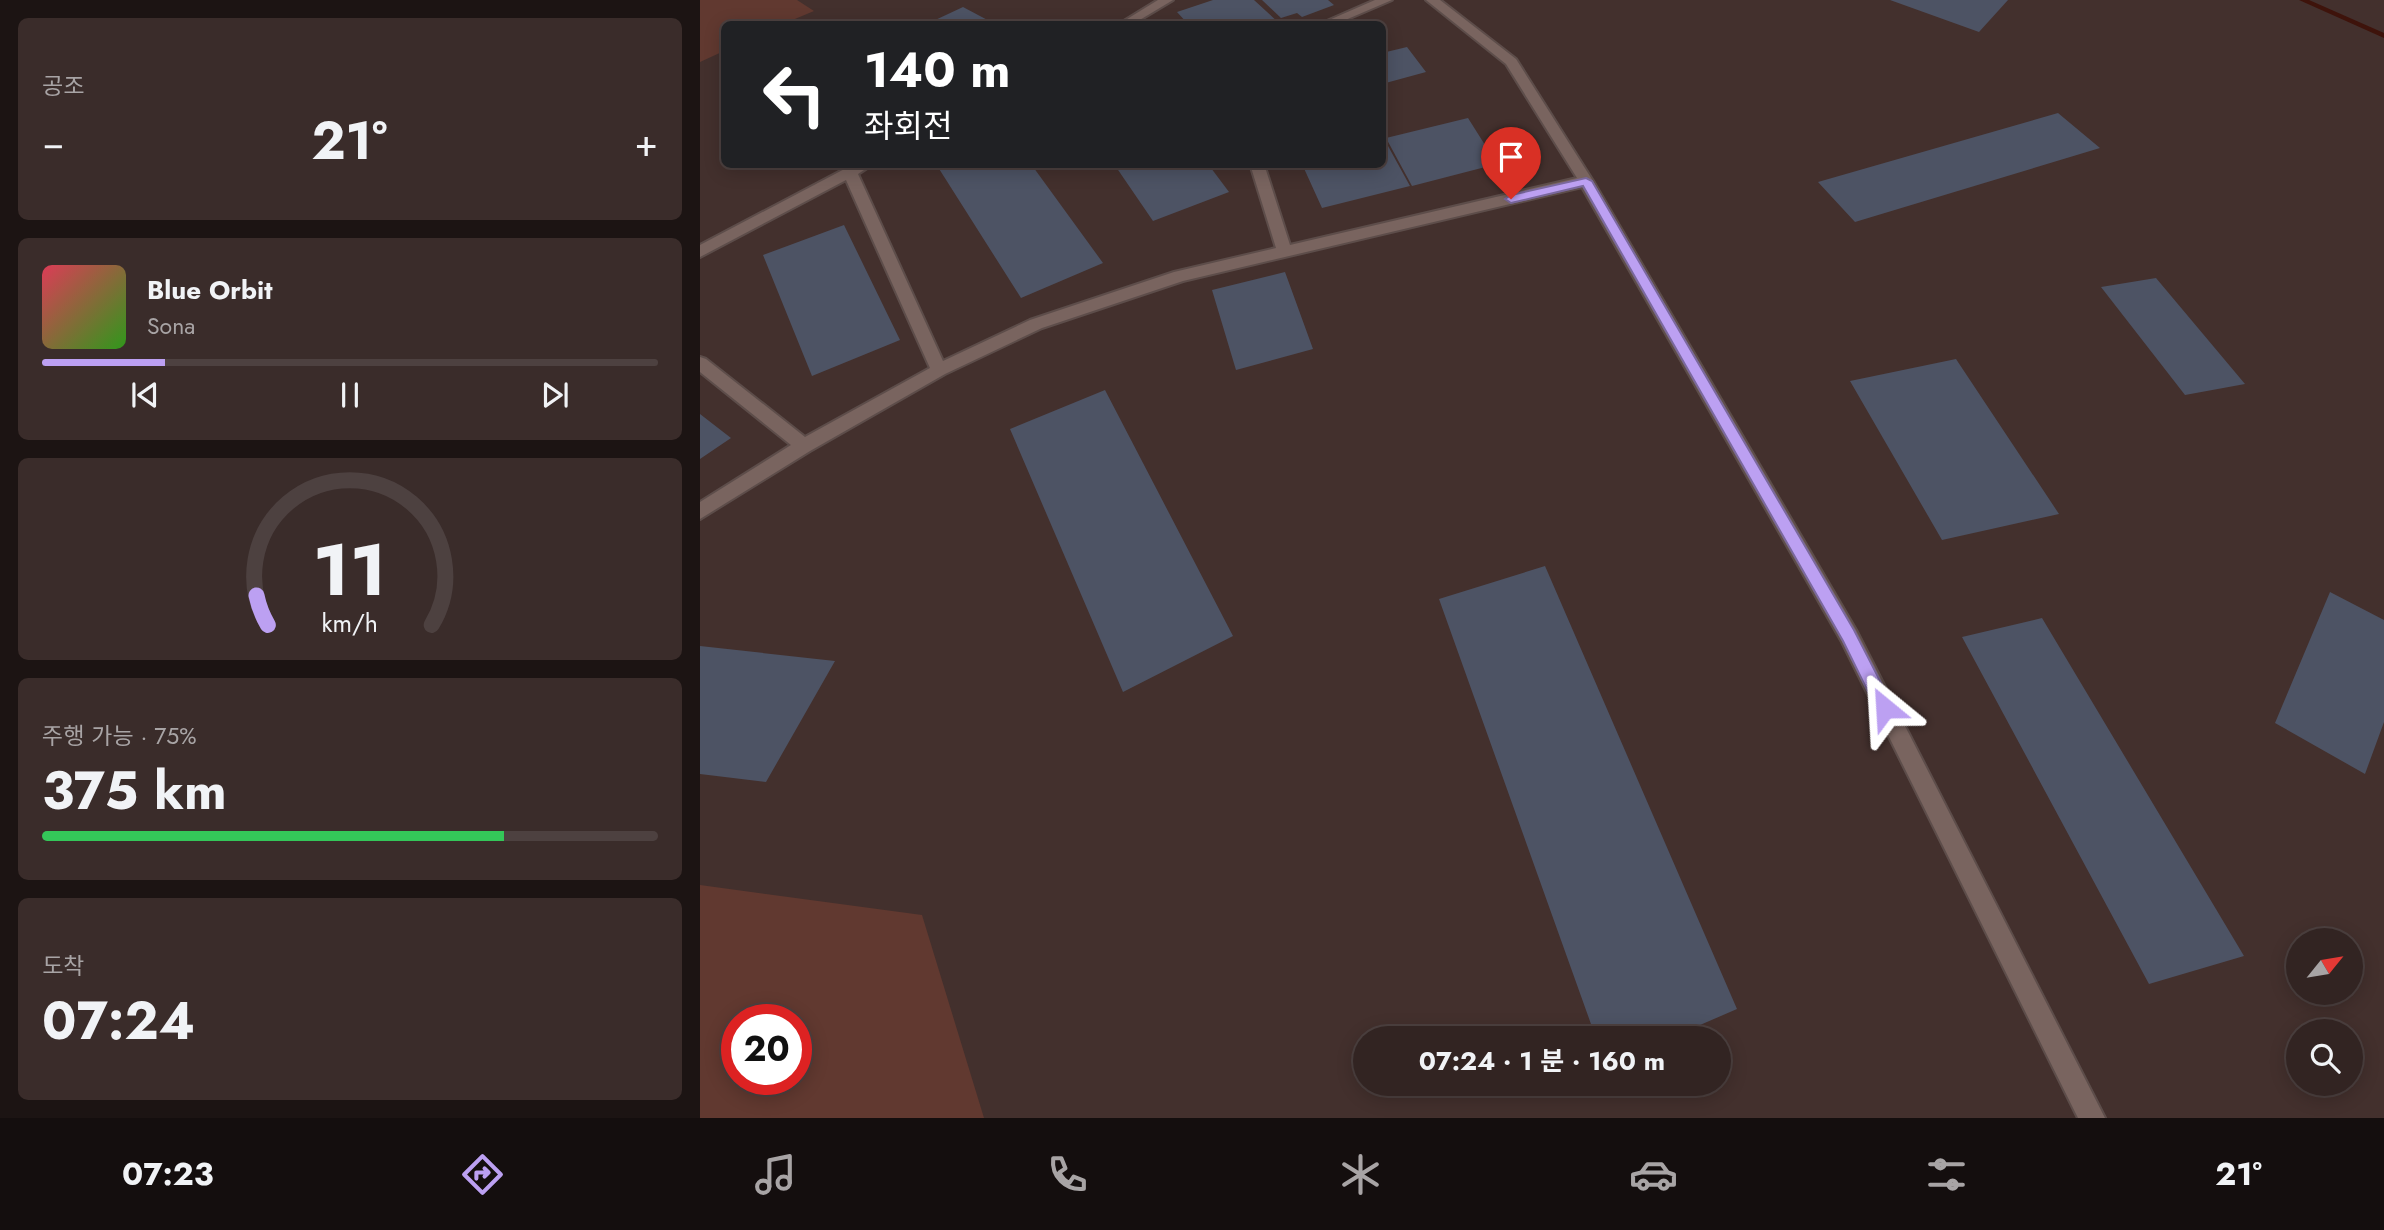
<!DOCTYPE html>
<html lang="ko">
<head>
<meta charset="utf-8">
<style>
	body { margin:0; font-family:Jost,"Noto Sans KR",sans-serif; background:#3a2c2a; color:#f1f3f6; height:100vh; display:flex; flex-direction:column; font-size:26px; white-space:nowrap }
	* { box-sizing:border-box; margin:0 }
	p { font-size:23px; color:#a8a4a5 }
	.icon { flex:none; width:38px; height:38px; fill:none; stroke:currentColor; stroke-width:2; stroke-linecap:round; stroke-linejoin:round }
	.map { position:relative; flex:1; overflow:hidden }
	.side { display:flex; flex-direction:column; gap:18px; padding:18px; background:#1c1413; width:700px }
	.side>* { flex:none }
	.hud { position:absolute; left:21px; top:21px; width:665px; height:147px; border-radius:10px; box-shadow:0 4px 18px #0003,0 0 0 2px #4d4140; background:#202124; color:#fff; overflow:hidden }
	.needle { width:46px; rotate:60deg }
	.fabs { position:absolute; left:1586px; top:928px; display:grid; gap:14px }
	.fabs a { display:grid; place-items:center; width:77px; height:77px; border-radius:50%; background:#322422; box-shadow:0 4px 18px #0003,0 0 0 2px #4d4140; font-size:35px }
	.speed { position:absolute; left:21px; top:1004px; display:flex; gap:14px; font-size:35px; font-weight:700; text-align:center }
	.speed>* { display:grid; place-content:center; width:91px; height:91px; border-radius:50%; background:#322422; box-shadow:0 4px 18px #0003,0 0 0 2px #4d4140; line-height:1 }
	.speed .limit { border:10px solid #d22; background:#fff; color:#111 }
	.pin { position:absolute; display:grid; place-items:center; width:60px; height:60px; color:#fff; margin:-72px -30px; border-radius:50% 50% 50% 0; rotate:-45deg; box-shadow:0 0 7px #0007 }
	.pin .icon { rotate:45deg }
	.me { position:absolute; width:77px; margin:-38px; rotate:333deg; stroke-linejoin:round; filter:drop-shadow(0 0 5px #0008) }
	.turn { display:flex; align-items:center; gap:24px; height:147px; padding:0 28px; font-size:32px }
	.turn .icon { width:91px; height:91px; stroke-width:2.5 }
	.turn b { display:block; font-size:49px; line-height:60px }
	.big { font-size:52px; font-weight:700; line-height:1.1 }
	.side .card { flex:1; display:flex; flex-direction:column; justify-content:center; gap:10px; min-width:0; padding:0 24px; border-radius:10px; background:#3a2c2a }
	.side .dial { align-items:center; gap:0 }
	.dial svg { height:182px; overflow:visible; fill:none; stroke:#4d4140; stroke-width:7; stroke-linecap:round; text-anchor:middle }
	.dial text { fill:#f1f3f6; stroke:none }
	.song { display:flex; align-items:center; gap:21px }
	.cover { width:84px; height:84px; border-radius:10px; background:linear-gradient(135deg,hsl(350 70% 55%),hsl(110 70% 35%)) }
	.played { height:7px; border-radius:4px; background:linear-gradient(90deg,#bca0f2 20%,#4d4140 20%) }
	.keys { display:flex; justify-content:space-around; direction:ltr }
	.heat { display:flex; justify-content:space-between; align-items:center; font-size:38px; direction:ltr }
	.charge { height:10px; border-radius:5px; background:linear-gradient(90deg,#34c759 75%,#4d4140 0) }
	.trip { position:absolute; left:653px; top:1026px; width:378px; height:70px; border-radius:35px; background:#322422; box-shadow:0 4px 18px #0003,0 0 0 2px #4d4140; font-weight:700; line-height:70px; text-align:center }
	.dock { display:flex; height:112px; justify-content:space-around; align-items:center; background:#140e0e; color:#a8a4a5 }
	.dock .icon { width:49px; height:49px }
	.dock .on { color:#bca0f2 }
	.dock b { font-size:32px; color:#f1f3f6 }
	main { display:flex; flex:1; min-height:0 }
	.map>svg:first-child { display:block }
	.green { fill:#613930; fill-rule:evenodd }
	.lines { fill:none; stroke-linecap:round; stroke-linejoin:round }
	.stream { fill:#3e130b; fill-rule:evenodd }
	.building { fill:#4d5364 }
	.service-casing { stroke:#5d4d4a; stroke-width:4 }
	.service { fill:#79645f; fill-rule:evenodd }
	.route { fill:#bca0f2; stroke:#7a689d; stroke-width:2 }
</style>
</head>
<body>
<main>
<section class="side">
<div class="card"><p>공조</p>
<div class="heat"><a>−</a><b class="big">21°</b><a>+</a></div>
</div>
<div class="card">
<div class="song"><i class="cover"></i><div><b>Blue Orbit</b><p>Sona</p></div></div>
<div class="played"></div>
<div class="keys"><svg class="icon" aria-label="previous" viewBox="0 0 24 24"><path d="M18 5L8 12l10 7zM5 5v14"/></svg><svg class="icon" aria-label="pause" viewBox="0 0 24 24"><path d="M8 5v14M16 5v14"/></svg><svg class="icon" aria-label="next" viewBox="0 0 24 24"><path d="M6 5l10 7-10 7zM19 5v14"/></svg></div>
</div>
<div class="card dial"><svg viewBox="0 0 100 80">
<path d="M14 69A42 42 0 1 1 86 69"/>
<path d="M14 69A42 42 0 0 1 9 56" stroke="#bca0f2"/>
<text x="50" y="56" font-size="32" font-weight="700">11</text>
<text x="50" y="72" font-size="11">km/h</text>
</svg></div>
<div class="card"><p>주행 가능 · 75%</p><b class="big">375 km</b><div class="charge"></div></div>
<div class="card"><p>도착</p><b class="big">07:24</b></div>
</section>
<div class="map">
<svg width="1684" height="1118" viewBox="0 0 1684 1118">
	<rect width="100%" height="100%" fill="#43302d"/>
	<path class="green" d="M0,0h97l17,11 -31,13h-59v27l-24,11z
		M0,885l222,30 62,203h-284zM96,1020v60h-59v-60z"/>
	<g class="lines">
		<path class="stream" d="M1599,0h10l75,33v5z"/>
	</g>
	<path class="building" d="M513,0h41l26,24h-92l-11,-12z
		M562,0h66l6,5 -32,12 -5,-4 -16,5z
		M1190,0h118l-29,32z
		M263,7l32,17h-60l-4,-2z
		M707,47l19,25 -44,12v-31z
		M1358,113l42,35 -245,74 -37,-40z
		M768,118l29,46 -85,22 -26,-48z
		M682,135l28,51 -88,22 -20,-44h80z
		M236,164h95l72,99 -82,35z
		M414,164h94l21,28 -76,29z
		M144,225l56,115 -88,36 -49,-121z
		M585,272l28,77 -77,21 -24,-80z
		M1456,278l89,106 -60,11 -84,-108z
		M1256,359l103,155 -117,26 -92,-159z
		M405,390l128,246 -110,56 -113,-263z
		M0,414l31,24 -31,21z
		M845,566l192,443 -67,29h-74l-157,-439z
		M1630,592l54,28v102l-19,52 -90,-51z
		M1342,618l202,338 -95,28 -187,-347z
		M0,646l135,15 -69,121 -66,-8z"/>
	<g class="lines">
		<g class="service-casing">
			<path id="service" d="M458,0h15l-40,24h-14z
				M675,0h17l-56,24h-16z
				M726,0h14l76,59 77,122 263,449 249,488h-27l-236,-476 -260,-455 -399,94 -141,47 -97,46 -135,77 -110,68v-17l91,-57 -91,-73v-15l6,2 99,78 125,-69 -84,-188 -146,77v-12l154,-81h19l-15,10 85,187 87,-41 144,-48 102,-24 -26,-84h14l26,81 287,-67 -71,-114z"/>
		</g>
		<use href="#service" class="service"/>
	</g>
	<path class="route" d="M886,178l6,3 262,449 40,78 -3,6 -6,2 -6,-2 -36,-73 -260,-455 -72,17 -6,-4 6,-4z"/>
</svg>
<div class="fabs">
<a><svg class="needle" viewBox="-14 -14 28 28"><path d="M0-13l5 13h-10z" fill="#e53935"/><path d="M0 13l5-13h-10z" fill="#a8a4a5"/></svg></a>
<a><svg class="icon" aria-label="search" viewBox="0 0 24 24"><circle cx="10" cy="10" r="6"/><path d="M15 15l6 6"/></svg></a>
</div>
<div class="speed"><div class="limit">20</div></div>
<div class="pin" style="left:811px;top:199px;background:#d93025"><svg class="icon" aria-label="arrive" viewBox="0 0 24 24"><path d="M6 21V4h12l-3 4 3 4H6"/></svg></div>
<svg class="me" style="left:1185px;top:708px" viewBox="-20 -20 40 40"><path d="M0-17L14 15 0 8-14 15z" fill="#bca0f2" stroke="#fff" stroke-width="4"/></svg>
<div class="trip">07:24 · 1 분 · 160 m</div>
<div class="hud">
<div class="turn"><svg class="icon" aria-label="left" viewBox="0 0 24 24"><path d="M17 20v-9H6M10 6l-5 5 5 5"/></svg><div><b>140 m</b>좌회전</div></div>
</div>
</div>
</main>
<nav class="dock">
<b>07:23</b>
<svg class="icon on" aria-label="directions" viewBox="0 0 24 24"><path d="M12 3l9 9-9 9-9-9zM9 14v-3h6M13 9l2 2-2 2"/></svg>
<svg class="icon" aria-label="music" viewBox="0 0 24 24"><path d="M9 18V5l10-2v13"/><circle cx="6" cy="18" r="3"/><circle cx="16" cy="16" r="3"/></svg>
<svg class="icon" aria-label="phone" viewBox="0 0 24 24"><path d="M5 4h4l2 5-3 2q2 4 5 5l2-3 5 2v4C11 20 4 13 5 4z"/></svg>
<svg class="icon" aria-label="climate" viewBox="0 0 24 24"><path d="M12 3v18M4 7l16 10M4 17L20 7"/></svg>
<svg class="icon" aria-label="car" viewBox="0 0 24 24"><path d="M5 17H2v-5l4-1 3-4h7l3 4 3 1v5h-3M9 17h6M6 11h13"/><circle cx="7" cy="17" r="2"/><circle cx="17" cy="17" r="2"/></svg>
<svg class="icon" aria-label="filters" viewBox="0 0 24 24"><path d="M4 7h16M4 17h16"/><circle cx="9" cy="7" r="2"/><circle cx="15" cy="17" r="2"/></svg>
<b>21°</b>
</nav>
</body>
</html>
